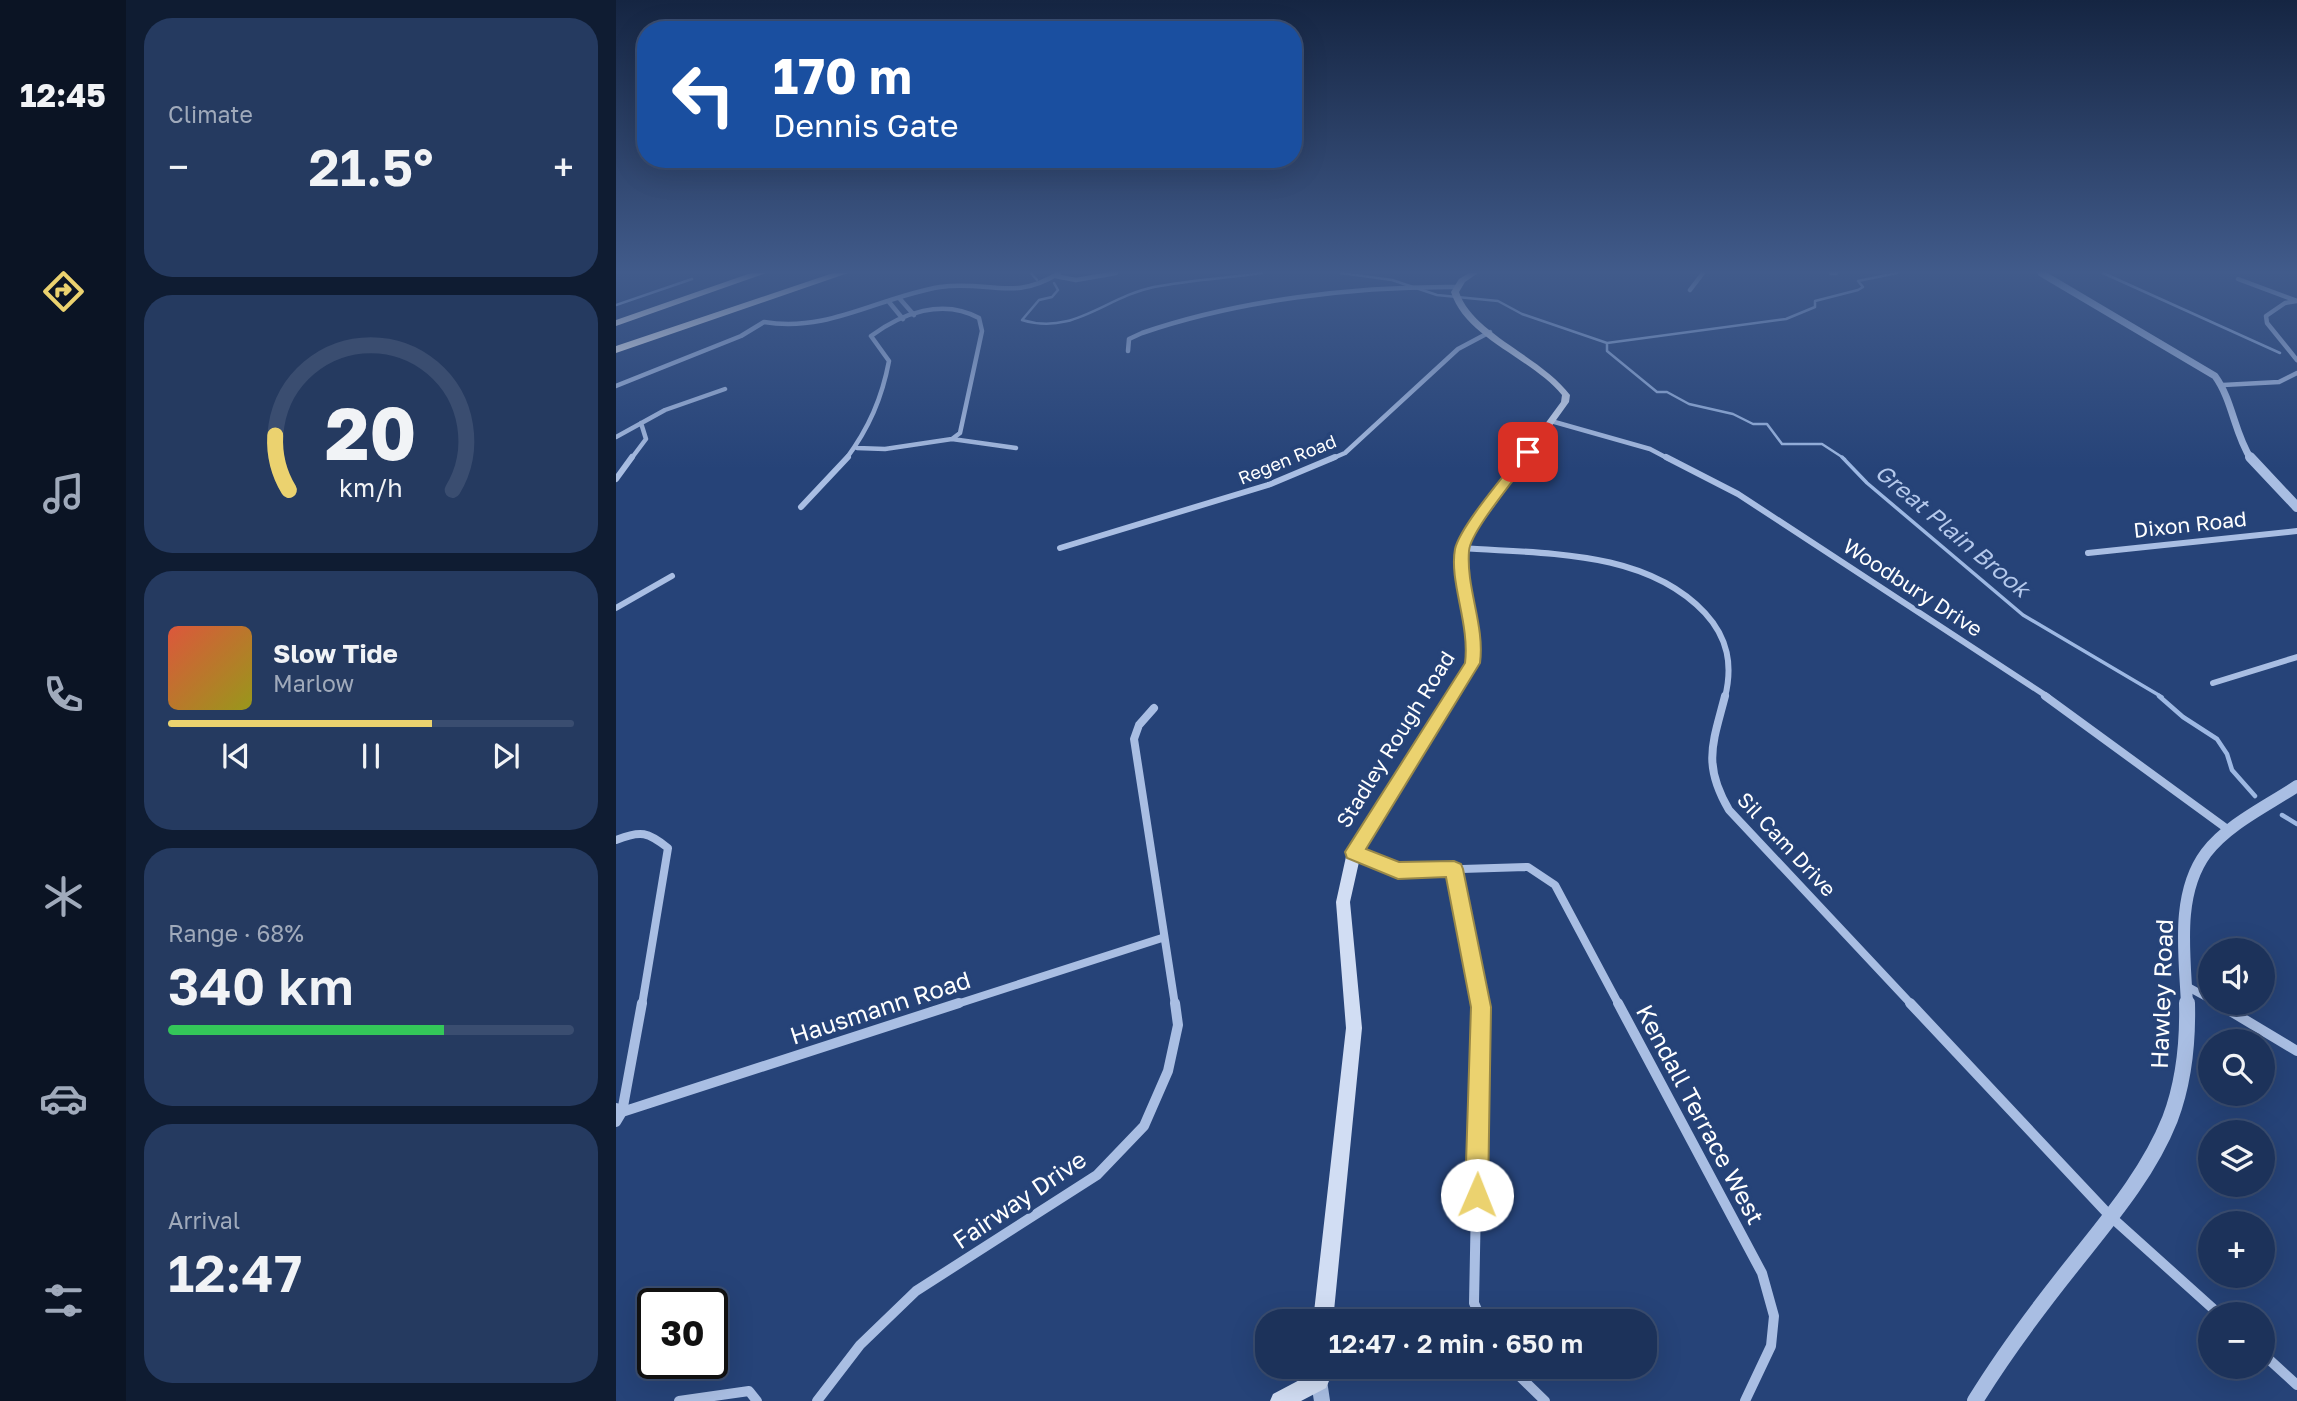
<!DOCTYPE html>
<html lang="en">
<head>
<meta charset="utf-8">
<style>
	body { margin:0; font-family:"Golos Text",sans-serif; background:#253a60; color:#f1f3f6; height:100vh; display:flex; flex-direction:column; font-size:26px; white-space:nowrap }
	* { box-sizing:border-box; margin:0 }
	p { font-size:23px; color:#a0aabb }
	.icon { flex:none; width:38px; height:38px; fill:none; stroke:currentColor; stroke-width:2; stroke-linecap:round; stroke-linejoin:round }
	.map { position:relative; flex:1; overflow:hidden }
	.panel { display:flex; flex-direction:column; gap:18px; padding:18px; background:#0f1c32; width:490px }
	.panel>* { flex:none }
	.top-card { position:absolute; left:21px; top:21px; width:665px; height:147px; border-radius:28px; box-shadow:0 7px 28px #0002,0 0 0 2px #3a4d70; background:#1a4fa0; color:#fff; overflow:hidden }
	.fabs { position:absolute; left:1582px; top:938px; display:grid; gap:14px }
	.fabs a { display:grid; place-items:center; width:77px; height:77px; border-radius:50%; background:#1c325a; box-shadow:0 7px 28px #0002,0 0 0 2px #3a4d70; font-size:35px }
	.speed { position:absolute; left:21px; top:1288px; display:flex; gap:14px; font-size:35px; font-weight:700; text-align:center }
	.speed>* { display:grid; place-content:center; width:91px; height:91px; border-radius:50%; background:#1c325a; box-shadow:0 7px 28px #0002,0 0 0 2px #3a4d70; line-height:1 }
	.speed .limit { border:4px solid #111; border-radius:10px; background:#fff; color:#111 }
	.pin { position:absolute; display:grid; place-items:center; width:60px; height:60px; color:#fff; margin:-30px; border-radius:14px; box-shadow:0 4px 10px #0006 }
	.me { position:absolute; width:77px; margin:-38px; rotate:1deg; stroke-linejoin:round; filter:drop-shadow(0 0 5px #0008) }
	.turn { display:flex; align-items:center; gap:24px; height:147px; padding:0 21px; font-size:32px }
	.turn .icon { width:91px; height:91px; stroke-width:2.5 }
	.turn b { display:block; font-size:49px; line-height:60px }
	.big { font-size:52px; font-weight:600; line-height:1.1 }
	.panel .card { flex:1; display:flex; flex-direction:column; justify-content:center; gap:10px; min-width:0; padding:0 24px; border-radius:28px; background:#253a60 }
	.panel .dial { align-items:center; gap:0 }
	.dial svg { height:182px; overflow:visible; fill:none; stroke:#3a4d70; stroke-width:7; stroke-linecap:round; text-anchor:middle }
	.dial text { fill:#f1f3f6; stroke:none }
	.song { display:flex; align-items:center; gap:21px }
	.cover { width:84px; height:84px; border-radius:10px; background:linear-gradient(135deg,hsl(10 70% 55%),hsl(60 70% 35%)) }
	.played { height:7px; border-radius:4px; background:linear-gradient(90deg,#ebd26f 65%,#3a4d70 65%) }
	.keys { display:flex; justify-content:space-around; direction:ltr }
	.heat { display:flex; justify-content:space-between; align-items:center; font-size:38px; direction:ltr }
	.charge { height:10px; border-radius:5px; background:linear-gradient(90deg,#34c759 68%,#3a4d70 0) }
	.trip { position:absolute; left:639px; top:1309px; width:402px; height:70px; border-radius:28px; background:#1c325a; box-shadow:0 7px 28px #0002,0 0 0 2px #3a4d70; font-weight:600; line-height:70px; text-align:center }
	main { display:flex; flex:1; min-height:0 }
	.menu { display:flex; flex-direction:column; width:126px; justify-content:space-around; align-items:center; background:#0b1424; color:#a0aabb }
	.menu .icon { width:49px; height:49px }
	.menu .selected { color:#ebd26f }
	.menu b { font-size:32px; color:#f1f3f6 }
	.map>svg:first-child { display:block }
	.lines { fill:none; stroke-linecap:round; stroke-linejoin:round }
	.stream-far2 { stroke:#9db8e3; stroke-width:2.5 }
	.stream-far1 { stroke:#9db8e3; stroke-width:3.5 }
	.stream { stroke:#9db8e3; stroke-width:4.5 }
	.minor-far3 { stroke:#a9bee3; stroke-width:4.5 }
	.minor-far2 { stroke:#a9bee3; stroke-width:6 }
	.minor-far1 { stroke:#a9bee3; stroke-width:8 }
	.minor { stroke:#a9bee3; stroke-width:10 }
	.tertiary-far3 { stroke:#a9bee3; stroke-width:7 }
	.tertiary-far2 { stroke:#a9bee3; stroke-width:10 }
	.tertiary-far1 { stroke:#a9bee3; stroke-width:12 }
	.tertiary { stroke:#a9bee3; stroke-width:16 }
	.secondary { fill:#d1ddf3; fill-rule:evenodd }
	.motorway { fill:#fff; fill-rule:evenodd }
	.route { fill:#ebd26f; stroke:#998848; stroke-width:2 }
	.labels { text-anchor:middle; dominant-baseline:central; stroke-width:7; stroke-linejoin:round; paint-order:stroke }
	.far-street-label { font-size:18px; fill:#fff; stroke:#264378 }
	.street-label { font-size:21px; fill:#fff; stroke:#264378 }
	.water-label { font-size:23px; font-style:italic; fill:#b4c8eb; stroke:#264378 }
	.near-street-label { font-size:24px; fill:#fff; stroke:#264378 }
</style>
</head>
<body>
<main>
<nav class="menu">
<b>12:45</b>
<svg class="icon selected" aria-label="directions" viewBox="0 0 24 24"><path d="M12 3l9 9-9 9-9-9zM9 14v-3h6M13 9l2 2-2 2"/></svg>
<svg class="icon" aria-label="music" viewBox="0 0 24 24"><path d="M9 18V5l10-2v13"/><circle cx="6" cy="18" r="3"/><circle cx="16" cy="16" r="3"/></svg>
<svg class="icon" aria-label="phone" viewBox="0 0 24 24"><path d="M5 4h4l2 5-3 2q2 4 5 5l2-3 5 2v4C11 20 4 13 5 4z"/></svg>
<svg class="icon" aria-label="climate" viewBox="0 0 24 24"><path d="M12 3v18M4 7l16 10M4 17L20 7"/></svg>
<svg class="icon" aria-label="car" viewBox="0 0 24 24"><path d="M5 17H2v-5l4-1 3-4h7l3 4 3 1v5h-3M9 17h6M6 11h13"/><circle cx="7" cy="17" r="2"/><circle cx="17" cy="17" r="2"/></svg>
<svg class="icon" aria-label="filters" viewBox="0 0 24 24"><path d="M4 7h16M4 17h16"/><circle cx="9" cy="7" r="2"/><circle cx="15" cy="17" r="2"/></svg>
</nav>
<section class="panel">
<div class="card"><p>Climate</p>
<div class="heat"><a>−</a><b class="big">21.5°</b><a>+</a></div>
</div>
<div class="card dial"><svg viewBox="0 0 100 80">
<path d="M14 69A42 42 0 1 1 86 69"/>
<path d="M14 69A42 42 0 0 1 8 45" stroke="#ebd26f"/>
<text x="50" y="56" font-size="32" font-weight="700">20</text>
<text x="50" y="72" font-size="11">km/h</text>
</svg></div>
<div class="card">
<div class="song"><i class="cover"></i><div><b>Slow Tide</b><p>Marlow</p></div></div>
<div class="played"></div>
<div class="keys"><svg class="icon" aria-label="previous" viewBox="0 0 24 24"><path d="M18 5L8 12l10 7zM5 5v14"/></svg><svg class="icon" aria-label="pause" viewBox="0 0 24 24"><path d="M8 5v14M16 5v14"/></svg><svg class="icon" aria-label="next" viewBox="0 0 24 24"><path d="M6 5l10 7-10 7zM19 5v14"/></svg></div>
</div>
<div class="card"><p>Range · 68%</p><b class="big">340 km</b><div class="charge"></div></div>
<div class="card"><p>Arrival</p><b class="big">12:47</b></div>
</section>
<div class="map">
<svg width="1681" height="1401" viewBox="0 0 1681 1401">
	<rect width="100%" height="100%" fill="#264378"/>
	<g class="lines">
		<path class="stream-far2" d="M415,273l6,7
			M725,273l51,7 45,15 61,6 24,13 85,29 179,-24 29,-12v-6l43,-11 5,-3 -5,-6 39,-8
			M1487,273l177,80
			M438,283l4,7 -6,7 -13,3 -17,20c52,16 83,-23 132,-33 35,-7 73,-9 108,-14
			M0,305l76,-26
			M991,343v8l50,41h10l22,12 44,10 20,10h14l15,20h40l23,15"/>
		<path class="stream-far1" d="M1226,457l25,26 156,132 139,82"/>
		<path class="stream" d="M1543,696l24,21 34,22 10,15 5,16 23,26
			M1666,815l15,9"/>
		<path class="minor-far3" d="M1215,273h5
			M439,276l21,4 40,-7
			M1622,279l59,22
			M1074,290l13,-17
			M284,299l14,16
			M1681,301l-12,2 -19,13 1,7 30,37
			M273,302l14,17
			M512,351l1,-12 13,-6c96,-33 214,-47 315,-46
			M1607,385l56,-3 18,-9
			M0,386l125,-50 23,-14c64,11 115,-25 176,-35 49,-7 73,15 119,-14
			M935,421l99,28 19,10
			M0,437l49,-27 60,-21
			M241,448l28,1 67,-10
			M15,459l15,-20 -5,-16
			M230,459c23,-31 36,-61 43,-98l-18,-25c31,-23 72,-38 108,-18l3,13 -22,102 -8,6 64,9
			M715,459l14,-6 113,-104 32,-17"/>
		<path class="minor-far2" d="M1050,457l72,37 310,203
			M0,479l16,-22
			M185,507l47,-50
			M444,548l208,-63 67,-28
			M846,548c81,6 183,1 243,65 23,25 28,52 20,84
			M1472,553l209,-22
			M0,608l56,-32
			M1597,683l84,-26"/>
		<path class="minor-far1" d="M1109,696c-12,47 -23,68 4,114l183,195
			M1429,696l185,135
			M538,708l-15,17 -5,14 41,266
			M0,840c25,-10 32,-8 52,8l-26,157
			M738,852l44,19 130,-4 27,18 64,120
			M838,869l27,136
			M1572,987l22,12
			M1601,1003l3,2
			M338,1005l208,-67"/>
		<path class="minor" d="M864,1003l-6,300 8,18
			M1002,1003l144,270 12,43 -3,30 -26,55
			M1294,1003l200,213 109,98
			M1601,1003l80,48
			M0,1108l6,4 20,-109
			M0,1122l6,-10 337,-109
			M1647,1354l34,31
			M894,1367l35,34
			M63,1401l70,-10 8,10
			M201,1401l43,-56 56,-54 181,-116 47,-49 24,-55 10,-46 -3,-22"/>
		<path class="tertiary-far3" d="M1425,273l174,103c18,25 19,57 36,83"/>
		<path class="tertiary-far2" d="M1634,457l47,50"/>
		<path class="tertiary-far1" d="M1571,1005c-2,-49 -12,-110 19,-152 22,-29 61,-47 91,-67"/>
		<path class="tertiary" d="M703,1381l3,20
			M1359,1401c30,-49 64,-94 100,-139 35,-44 74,-90 95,-143 14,-37 18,-76 17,-116"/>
		<path class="secondary" d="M853,273h9l-13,9 -6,10c13,41 83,65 111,103l-1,7 -99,138c-9,42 14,81 9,123l-118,190 -11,49 12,126 -29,293h-20l33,-293 -10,-126 11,-50 120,-189c6,-42 -17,-81 -7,-123l101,-138 1,-7c-30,-37 -97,-57 -111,-103l8,-13z
			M694,1367h20l-1,14 -3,7 -25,13h-31l3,-7 36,-19z"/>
		<path class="motorway" d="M135,273h15l-150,53v-6z
			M217,273h15l-232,80v-7z"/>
	</g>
	<linearGradient id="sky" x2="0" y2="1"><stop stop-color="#152542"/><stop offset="0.58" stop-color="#415b8b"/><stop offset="1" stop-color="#415b8b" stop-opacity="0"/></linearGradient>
	<rect width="1681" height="469" fill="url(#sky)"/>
	<path class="route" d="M908,450l10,2c-13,20 -64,79 -65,99 -3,38 16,74 11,112l-114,186 33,13 55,-1 7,3 2,5 28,138 -3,188 -3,9 -8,3 -9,-3 -3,-9 6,-188 -25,-130 -48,2 -51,-21 -2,-6 120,-189c5,-39 -16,-81 -10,-114 5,-23 53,-78 69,-99z"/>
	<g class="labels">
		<g class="far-street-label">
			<text transform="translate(671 459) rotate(-22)">Regen Road</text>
		</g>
		<g class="street-label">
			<text transform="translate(1574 524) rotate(-6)">Dixon Road</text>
			<text transform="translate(1297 587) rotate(33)">Woodbury Drive</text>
			<text transform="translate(779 739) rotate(-58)">Stadley Rough Road</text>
			<text transform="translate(1171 844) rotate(47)">Sil Cam Drive</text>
		</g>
		<g class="water-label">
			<text transform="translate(1337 530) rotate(40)">Great Plain Brook</text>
		</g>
		<g class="near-street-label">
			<text transform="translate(1545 994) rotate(-88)">Hawley Road</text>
			<text transform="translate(264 1007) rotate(-18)">Hausmann Road</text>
			<text transform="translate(1085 1114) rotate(62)">Kendall Terrace West</text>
			<text transform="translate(403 1199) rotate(-34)">Fairway Drive</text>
		</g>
	</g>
</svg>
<div class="fabs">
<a><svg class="icon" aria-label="sound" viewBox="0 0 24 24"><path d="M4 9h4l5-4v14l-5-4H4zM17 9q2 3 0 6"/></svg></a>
<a><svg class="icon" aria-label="search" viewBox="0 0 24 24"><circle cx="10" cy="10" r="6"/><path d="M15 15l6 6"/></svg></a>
<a><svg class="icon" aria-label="layers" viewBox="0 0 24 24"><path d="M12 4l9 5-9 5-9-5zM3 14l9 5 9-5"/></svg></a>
<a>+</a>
<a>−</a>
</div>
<div class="speed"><div class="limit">30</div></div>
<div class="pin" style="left:912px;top:452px;background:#d93025"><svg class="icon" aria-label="arrive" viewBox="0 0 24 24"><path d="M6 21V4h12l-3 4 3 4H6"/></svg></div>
<svg class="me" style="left:861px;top:1195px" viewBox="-20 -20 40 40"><circle r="19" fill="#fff"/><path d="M0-13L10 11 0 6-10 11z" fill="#ebd26f"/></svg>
<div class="trip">12:47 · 2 min · 650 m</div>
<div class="top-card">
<div class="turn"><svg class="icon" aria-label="left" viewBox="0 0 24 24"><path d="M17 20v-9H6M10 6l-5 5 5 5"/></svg><div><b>170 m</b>Dennis Gate</div></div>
</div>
</div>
</main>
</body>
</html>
